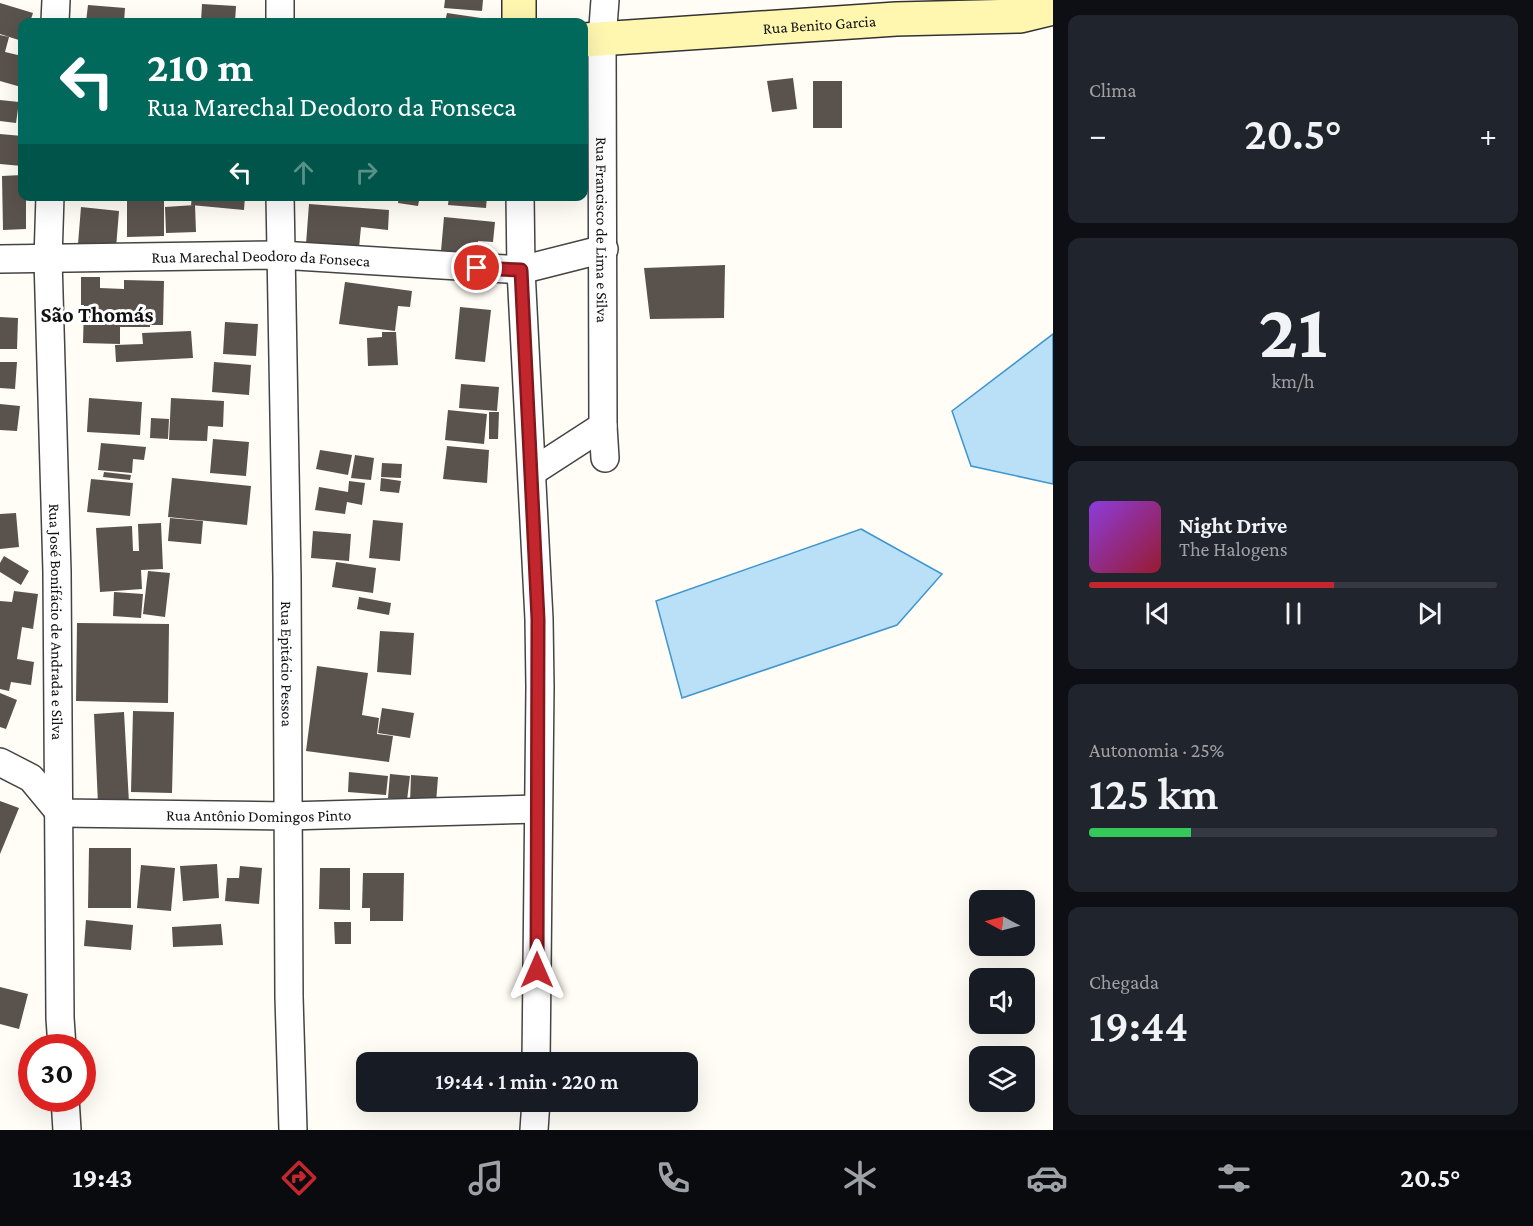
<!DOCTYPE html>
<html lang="pt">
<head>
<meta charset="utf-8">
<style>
	body { margin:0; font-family:"Crimson Pro",serif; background:#20242c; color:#f1f3f6; height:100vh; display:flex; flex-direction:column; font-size:22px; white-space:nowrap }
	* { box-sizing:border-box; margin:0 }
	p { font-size:20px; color:#9ea1a6 }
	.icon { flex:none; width:33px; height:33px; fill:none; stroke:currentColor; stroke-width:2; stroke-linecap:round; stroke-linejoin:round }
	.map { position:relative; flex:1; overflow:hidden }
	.sheet { display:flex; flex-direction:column; gap:15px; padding:15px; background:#0d0f14; width:480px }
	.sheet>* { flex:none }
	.banner { position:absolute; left:18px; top:18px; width:570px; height:183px; border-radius:12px; box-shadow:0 6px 24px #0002; background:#00695c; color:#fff; overflow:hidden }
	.needle { width:39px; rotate:277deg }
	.controls { position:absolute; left:969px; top:890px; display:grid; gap:12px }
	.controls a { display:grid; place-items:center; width:66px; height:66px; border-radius:12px; background:#171b24; box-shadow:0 6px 24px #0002; font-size:30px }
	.speed { position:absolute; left:18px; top:1034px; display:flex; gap:12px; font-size:30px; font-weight:700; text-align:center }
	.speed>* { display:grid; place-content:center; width:78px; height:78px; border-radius:50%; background:#171b24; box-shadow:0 6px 24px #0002; line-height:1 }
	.speed .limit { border:9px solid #d22; background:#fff; color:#111 }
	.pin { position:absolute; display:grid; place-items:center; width:51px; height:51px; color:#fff; margin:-26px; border:3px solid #fff; border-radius:50%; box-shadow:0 2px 6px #0007 }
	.me { position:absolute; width:66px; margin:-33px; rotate:0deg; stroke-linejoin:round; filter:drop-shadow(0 0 4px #0008) }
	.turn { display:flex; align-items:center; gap:21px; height:126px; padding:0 30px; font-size:27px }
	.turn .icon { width:78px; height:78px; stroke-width:2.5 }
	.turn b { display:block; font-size:42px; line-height:51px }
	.lanes { display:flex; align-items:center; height:57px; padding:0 30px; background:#0003; justify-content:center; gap:30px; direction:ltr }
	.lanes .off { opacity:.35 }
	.big { font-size:45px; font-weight:600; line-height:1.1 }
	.sheet .tile { flex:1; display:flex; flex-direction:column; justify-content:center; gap:9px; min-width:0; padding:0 21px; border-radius:12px; background:#20242c }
	.sheet .dial { align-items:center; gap:0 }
	.dial b { font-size:78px; line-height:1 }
	.song { display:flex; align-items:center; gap:18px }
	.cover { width:72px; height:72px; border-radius:9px; background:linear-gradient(135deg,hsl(270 70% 55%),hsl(350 70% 35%)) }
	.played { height:6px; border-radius:3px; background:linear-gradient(90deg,#c4262e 60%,#363941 60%) }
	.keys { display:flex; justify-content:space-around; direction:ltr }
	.heat { display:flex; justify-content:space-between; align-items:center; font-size:33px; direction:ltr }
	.charge { height:9px; border-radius:4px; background:linear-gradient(90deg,#34c759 25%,#363941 0) }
	.trip { position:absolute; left:356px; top:1052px; width:342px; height:60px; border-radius:12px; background:#171b24; box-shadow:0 6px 24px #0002; font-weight:600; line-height:60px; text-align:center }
	.dock { display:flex; height:96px; justify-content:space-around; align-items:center; background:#090b0e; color:#9ea1a6 }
	.dock .icon { width:42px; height:42px }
	.dock .active { color:#c4262e }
	.dock b { font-size:27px; color:#f1f3f6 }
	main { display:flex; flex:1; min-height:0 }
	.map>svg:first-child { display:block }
	.water { fill:#b9e0f7; stroke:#3f96cf; stroke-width:1.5 }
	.building { fill:#5a524d }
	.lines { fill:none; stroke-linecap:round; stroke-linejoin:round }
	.street-casing { stroke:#444; stroke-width:30 }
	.secondary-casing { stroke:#333; stroke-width:36 }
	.street { stroke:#fff; stroke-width:27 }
	.secondary { stroke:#fff6b0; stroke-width:33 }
	.route-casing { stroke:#7f191e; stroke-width:15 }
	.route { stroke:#c4262e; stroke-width:10 }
	.labels { text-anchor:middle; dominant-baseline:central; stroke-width:6; stroke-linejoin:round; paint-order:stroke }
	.street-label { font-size:16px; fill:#111; stroke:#fff }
	.district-label { font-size:22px; font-weight:bold; fill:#111; stroke:#fff }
</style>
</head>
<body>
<main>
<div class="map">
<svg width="1053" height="1130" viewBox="0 0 1053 1130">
	<rect width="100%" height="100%" fill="#fffdf5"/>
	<path class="water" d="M1053,334v150l-82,-18 -19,-55z
		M861,529l81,45 -45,51 -215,73 -26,-97z"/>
	<path class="building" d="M445,0h38l-1,11 -38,-3z
		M0,3l33,10 -3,9h-8v19l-22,-7z
		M202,4l34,2 -1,16h-34z
		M88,5l37,3 -1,14h-38z
		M447,13l34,5 -1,4h-35z
		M0,35l9,2 -4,15 17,4 -1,31 -21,-6z
		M793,78l4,31 -25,3 -5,-31z
		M813,81h29v47h-29z
		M0,100l19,2 -3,21 -16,-2z
		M0,134l22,2v30l-22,-2z
		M22,175v21h4v33l-23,1 -1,-54z
		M192,196h53l-1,14 -53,-5z
		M399,196h21l-2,10 -20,-3z
		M449,196h38l-1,12 -38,-3z
		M127,200h37v36l-37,1z
		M309,204l80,6 -1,20 -27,-3 -2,21 -53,-4z
		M195,205l1,27 -30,1 -1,-26z
		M81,207l38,4 -3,37 -38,-4z
		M444,217l51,5 -2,20 -15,-1 -1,14 -36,-4z
		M725,265l-1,53 -74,1 -6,-51z
		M81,277h19v11l24,1v-9l40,1 -1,44h-13v2h-30v17l-37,-1 1,-38h-3z
		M345,282l67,9 -2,16 -12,-1 -3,25 -56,-7z
		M460,307l31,3 -6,52 -30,-3z
		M0,317l18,1 -1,31h-17z
		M225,322l33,2 -2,32 -33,-2z
		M191,331l2,27 -77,4 -1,-17 28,-1 -1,-11z
		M382,332h14l2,33 -30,1 -1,-28 15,-1z
		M0,362h17l-2,27 -15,-1z
		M214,362l37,3 -2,30 -37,-3z
		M461,384l38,3 -2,24 -38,-3z
		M89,398l53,4 -2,33 -53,-3z
		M171,398l53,3 -1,26 -15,-1 -1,15 -38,-1z
		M0,404l20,2 -3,25 -17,-1z
		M448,410l39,4 -3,30 -39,-4z
		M489,412h10l-1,27h-9z
		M151,418l18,1 -1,20 -18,-1z
		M213,439l36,3 -3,34 -36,-3z
		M101,443l45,4 -2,13 -11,-1 -1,14 -34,-3z
		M447,446l42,4 -2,33 -44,-4z
		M320,450l32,5 -4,20 -32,-6z
		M355,455l19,3 -3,22 -20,-2z
		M382,463l20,1 -1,14 -20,-1z
		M104,472l27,3 -1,5 -27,-3z
		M172,478l79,8 -4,39 -79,-8z
		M381,478l20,3 -2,12 -19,-2z
		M91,479l42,4 -3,33 -43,-4z
		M349,481l16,2 -3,22 -15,-3 -2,12 -30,-4 4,-23 29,5z
		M16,513l3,34 -19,2v-35z
		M170,518l33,3 -2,23 -33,-3z
		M373,520l30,3 -3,38 -31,-3z
		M161,523l2,46 -22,1 1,19 -42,3 -4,-64 36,-2 1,25h6l-1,-27z
		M313,531l38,3 -2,27 -38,-3z
		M4,556l25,15 -8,14 -21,-13v-9z
		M336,562l40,6 -3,25 -41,-6z
		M148,571l22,2 -5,44 -22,-3z
		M14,591l24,3 -5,35 -11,-2 -5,32 17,3 -3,23 -20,-3 -2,9 -9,-2v-88l12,1z
		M114,592l29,2 -2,24 -28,-2z
		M359,597l32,6 -2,12 -32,-6z
		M77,623l92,1 -1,79 -92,-2z
		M380,631l34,2 -3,42 -34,-3z
		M317,666l51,7 -6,42 17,3 -2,16 16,2 -4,26 -83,-11z
		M0,693l17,7 -11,29 -6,-2z
		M382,708l32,5 -4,25 -32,-5z
		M133,711l41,1 -2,81 -41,-1z
		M124,712l5,91 -31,1 -4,-90z
		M349,772l39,4 -2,19 -38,-3z
		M390,774l20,2 -3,24 -19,-2z
		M411,775l27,2 -2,26 -26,-1z
		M0,801l19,7 -19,46z
		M89,848h42v60h-43z
		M217,864l2,34 -36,3 -3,-35z
		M141,865l34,3 -4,43 -34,-3z
		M240,866l22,2 -3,36 -34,-3 2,-23h12z
		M320,868h30v42l-31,-1z
		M363,873h41l-1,48h-33v-13h-8z
		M86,920l47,5 -2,25 -47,-4z
		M334,922h17v22h-16z
		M221,924l2,21 -50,2 -1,-20z
		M0,987l28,7 -9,35 -19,-5z"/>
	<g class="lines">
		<g class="street-casing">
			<g id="street">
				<path id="s1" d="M605,0l-3,40 1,386 2,32"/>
				<path d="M55,22l1,-22"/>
				<path d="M280,22v-22"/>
				<path id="s2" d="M50,196l-2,63 9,313 3,446 2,29"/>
				<path id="s3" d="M280,196l7,382 2,419 4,133"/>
				<path d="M520,196l1,74 18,349 1,68 -4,375"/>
				<path id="s4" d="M0,259l280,-4 241,15 83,-21"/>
				<path d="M532,472l71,-46"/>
				<path id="s5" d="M0,762l31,16 29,35 228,3 250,-7"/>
				<path d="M65,1098l2,32"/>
				<path d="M534,1130l2,-29"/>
			</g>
		</g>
		<g class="secondary-casing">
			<g id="secondary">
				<path d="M519,22v-22"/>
				<path id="s6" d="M584,40l312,-21 124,-3 33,-8"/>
			</g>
		</g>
		<use href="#street" class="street"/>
		<use href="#secondary" class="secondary"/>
	</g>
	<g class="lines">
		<g class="route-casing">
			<path id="route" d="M477,268l44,2 17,349 -1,351"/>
		</g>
		<use href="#route" class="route"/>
	</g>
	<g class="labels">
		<g class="street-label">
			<text stroke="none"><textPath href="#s6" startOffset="236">Rua Benito Garcia</textPath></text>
			<text stroke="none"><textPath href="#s1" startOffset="230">Rua Francisco de Lima e Silva</textPath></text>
			<text stroke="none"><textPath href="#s4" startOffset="261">Rua Marechal Deodoro da Fonseca</textPath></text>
			<text stroke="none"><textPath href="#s2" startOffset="426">Rua José Bonifácio de Andrada e Silva</textPath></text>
			<text stroke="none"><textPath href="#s3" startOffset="468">Rua Epitácio Pessoa</textPath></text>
			<text stroke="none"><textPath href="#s5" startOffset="279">Rua Antônio Domingos Pinto</textPath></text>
		</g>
		<g class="district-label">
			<text x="97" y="314">São Thomás</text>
		</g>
	</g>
</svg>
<div class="controls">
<a><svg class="needle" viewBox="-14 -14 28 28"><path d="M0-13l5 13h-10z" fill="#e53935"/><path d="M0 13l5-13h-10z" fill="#9ea1a6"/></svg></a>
<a><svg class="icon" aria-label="sound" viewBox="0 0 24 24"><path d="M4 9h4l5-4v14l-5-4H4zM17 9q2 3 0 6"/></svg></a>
<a><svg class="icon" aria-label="layers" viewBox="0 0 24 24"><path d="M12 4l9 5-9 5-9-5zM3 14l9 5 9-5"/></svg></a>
</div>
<div class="speed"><div class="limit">30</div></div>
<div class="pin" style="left:477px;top:268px;background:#d93025"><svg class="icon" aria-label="arrive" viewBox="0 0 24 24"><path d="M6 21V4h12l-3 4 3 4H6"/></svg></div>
<svg class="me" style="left:537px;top:970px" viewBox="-20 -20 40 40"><path d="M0-17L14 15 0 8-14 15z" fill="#c4262e" stroke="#fff" stroke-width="4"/></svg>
<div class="trip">19:44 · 1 min · 220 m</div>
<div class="banner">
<div class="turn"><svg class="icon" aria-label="left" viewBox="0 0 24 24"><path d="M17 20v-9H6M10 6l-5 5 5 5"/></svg><div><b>210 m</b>Rua Marechal Deodoro da Fonseca</div></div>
<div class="lanes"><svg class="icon" aria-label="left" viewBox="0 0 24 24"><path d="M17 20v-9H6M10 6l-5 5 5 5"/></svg><svg class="icon off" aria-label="ahead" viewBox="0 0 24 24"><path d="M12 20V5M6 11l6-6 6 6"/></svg><svg class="icon off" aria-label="right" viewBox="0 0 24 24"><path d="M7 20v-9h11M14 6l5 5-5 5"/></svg></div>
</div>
</div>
<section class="sheet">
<div class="tile"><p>Clima</p>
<div class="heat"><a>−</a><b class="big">20.5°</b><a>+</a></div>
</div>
<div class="tile dial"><b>21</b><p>km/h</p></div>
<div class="tile">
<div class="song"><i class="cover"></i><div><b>Night Drive</b><p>The Halogens</p></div></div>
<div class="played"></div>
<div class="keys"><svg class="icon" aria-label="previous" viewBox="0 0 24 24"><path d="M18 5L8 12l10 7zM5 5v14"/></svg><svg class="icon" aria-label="pause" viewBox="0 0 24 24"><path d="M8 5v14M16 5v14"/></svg><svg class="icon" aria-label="next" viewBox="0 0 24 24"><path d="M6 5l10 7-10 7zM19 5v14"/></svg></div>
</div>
<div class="tile"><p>Autonomia · 25%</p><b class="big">125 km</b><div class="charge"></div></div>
<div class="tile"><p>Chegada</p><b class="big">19:44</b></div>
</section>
</main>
<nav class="dock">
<b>19:43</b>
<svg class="icon active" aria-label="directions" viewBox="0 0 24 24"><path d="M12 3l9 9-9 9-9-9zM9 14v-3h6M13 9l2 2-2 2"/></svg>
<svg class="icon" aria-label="music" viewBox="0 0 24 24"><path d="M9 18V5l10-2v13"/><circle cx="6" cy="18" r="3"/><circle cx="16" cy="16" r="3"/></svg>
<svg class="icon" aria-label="phone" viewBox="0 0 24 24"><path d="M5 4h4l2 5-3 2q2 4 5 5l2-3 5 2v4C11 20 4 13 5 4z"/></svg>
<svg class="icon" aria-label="climate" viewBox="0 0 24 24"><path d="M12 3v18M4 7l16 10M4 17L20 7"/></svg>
<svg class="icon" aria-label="car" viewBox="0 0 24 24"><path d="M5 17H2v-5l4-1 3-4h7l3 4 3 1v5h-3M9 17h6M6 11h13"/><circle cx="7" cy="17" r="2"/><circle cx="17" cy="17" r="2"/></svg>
<svg class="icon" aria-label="filters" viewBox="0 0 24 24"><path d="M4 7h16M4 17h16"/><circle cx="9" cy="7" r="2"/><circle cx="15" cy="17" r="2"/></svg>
<b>20.5°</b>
</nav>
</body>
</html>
